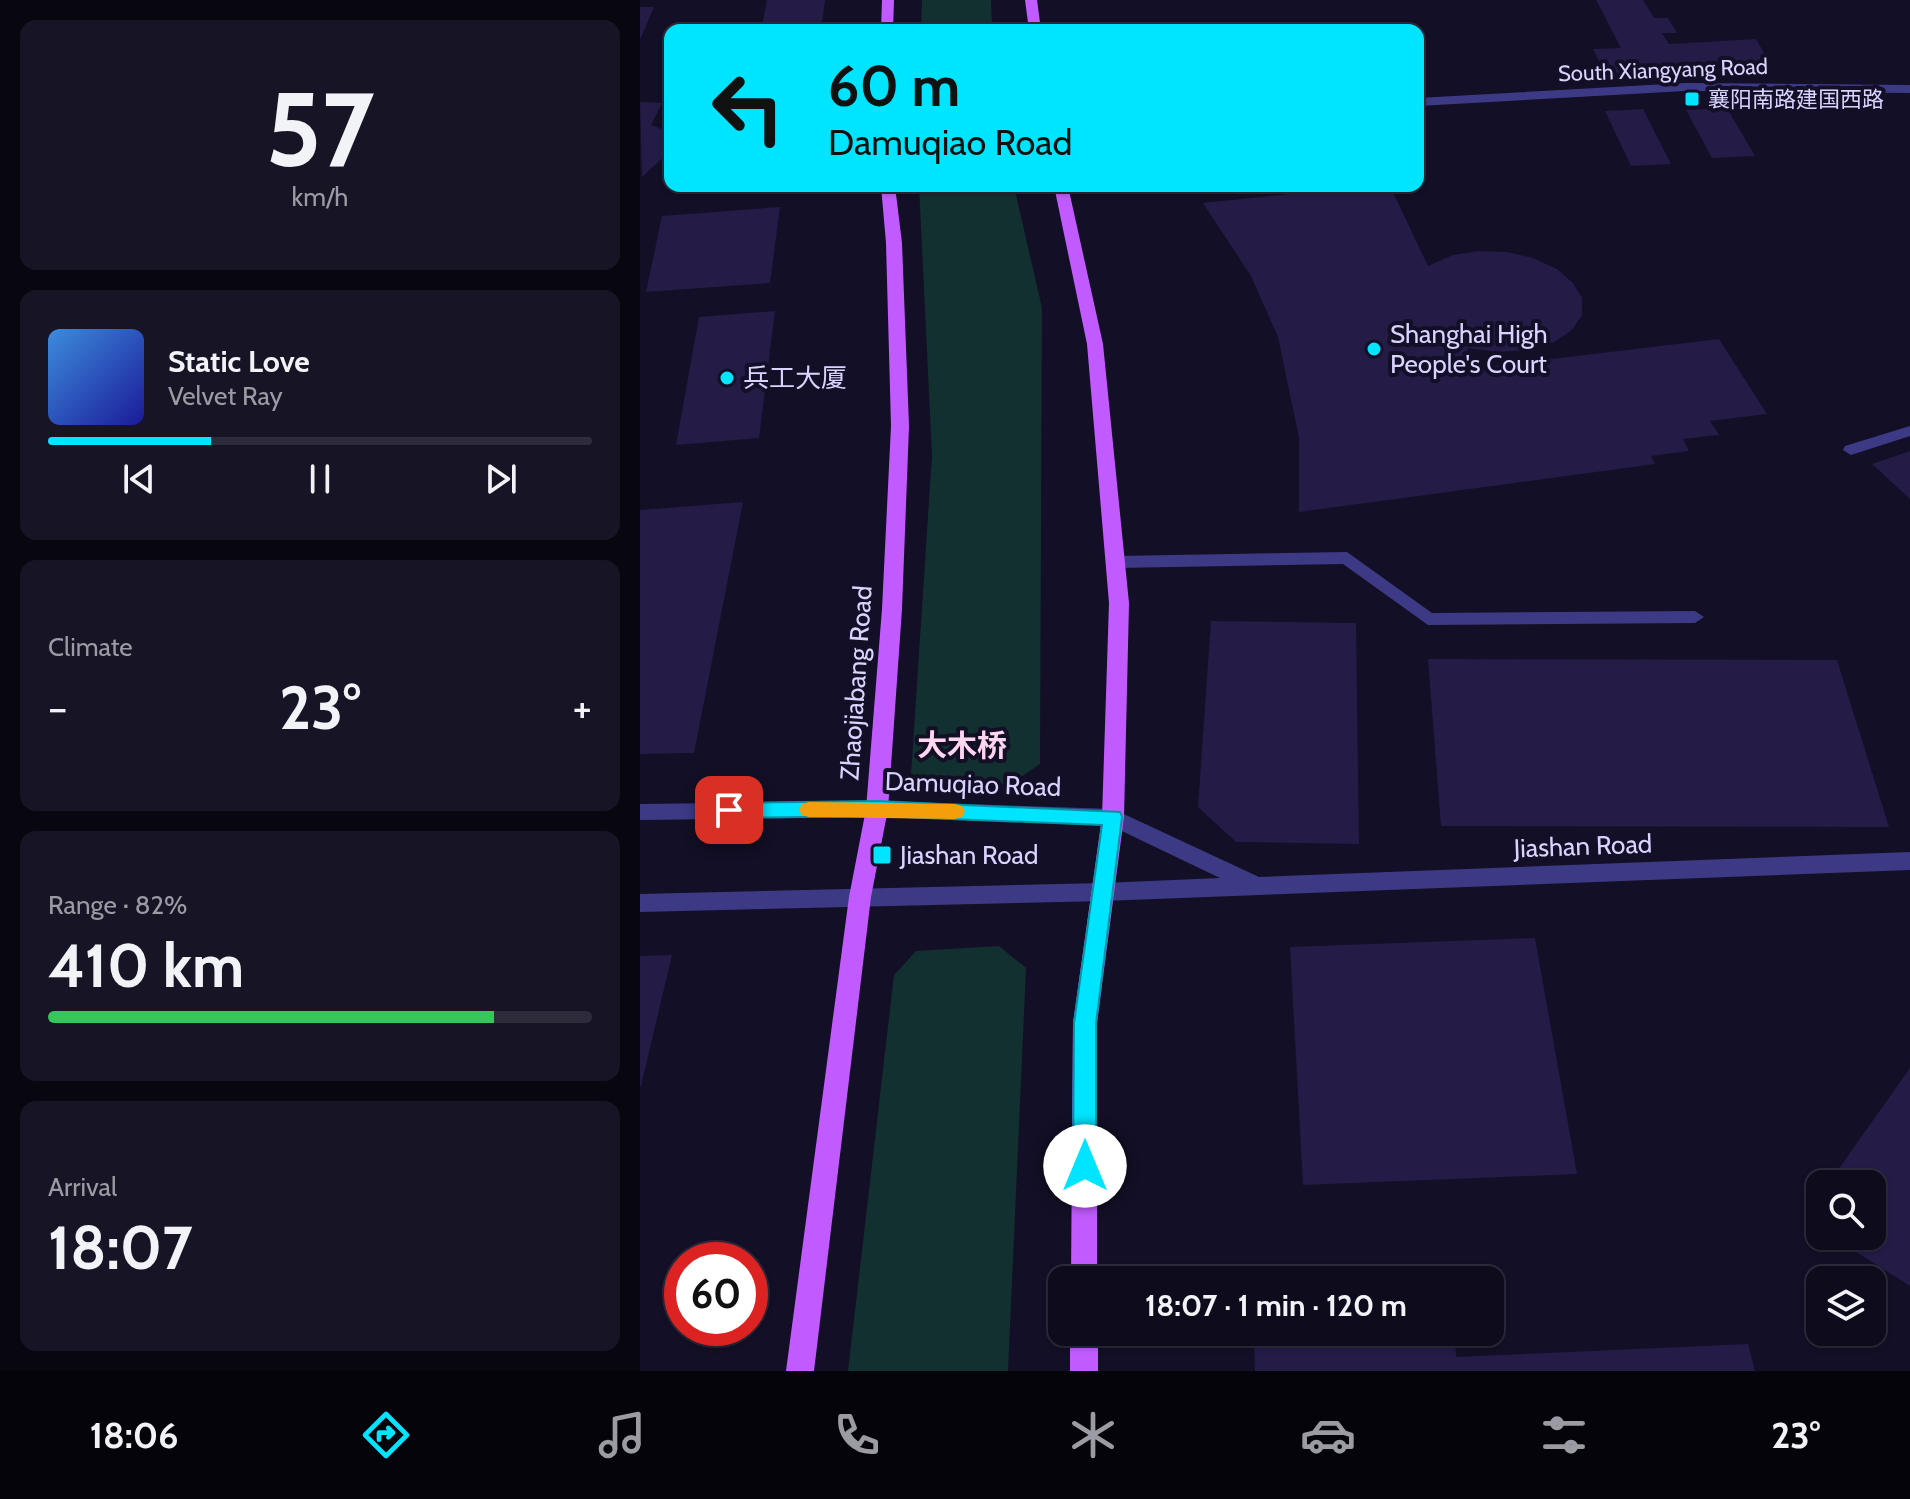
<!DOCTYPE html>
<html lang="en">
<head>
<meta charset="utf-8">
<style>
	body { margin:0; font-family:Cabin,"Noto Sans SC",sans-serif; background:#171425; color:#f1f3f6; height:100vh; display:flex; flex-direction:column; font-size:30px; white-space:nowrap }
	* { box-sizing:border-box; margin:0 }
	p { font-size:26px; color:#9b9ba3 }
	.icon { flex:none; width:44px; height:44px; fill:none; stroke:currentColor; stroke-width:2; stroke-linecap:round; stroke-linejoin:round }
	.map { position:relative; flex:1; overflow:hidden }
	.drawer { display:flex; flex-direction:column; gap:20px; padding:20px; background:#08060f; width:640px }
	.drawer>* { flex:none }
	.banner { position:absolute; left:24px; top:24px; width:760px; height:168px; border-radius:16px; box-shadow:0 2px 6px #0004,0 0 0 2px #2e2b3b; background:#00e5ff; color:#111; overflow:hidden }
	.buttons { position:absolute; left:1166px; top:1170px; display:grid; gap:16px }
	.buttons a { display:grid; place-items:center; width:80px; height:80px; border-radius:16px; background:#0e0b1c; box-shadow:0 2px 6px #0004,0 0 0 2px #2e2b3b; font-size:40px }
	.speed { position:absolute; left:24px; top:1242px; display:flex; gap:16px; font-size:40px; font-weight:700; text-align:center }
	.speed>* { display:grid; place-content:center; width:104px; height:104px; border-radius:50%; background:#0e0b1c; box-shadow:0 2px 6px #0004,0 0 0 2px #2e2b3b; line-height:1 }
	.speed .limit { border:12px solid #d22; background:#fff; color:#111 }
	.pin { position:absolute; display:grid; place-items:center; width:68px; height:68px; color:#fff; margin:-34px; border-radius:16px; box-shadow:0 4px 12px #0006 }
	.me { position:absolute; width:88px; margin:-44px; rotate:0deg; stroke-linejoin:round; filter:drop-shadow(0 0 6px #0008) }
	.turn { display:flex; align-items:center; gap:28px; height:168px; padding:0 32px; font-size:36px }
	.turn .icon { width:104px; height:104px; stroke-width:2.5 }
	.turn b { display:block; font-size:56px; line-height:68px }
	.big { font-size:60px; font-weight:800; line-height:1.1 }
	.drawer .widget { flex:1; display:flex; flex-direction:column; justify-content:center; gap:12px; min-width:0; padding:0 28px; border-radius:16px; background:#171425 }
	.drawer .dial { align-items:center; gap:0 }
	.dial b { font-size:104px; line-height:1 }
	.song { display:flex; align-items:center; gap:24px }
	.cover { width:96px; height:96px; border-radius:12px; background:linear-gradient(135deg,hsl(210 70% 55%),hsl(240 70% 35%)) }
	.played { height:8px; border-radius:4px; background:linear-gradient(90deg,#00e5ff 30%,#2e2b3b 30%) }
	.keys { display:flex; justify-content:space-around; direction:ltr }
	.heat { display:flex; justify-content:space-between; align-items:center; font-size:44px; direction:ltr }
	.charge { height:12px; border-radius:6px; background:linear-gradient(90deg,#34c759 82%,#2e2b3b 0) }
	.trip { position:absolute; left:408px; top:1266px; width:456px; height:80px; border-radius:16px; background:#0e0b1c; box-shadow:0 2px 6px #0004,0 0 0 2px #2e2b3b; font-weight:800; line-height:80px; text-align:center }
	.menu { display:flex; height:128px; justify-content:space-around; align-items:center; background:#06040b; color:#9b9ba3 }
	.menu .icon { width:56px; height:56px }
	.menu .active { color:#00e5ff }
	.menu b { font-size:36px; color:#f1f3f6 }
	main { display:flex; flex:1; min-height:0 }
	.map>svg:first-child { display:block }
	.green { fill:#12302f }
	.building { fill:#241b47 }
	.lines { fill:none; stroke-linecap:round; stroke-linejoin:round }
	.service { fill:#3d3a85; fill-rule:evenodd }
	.minor { fill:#3d3a85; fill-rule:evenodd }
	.tertiary { fill:#3d3a85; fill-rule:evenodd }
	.primary { fill:#c25bff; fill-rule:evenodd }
	.route { fill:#00e5ff; stroke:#0095a6; stroke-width:2 }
	.slow { fill:#f59e0b }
	.poi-dot { fill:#00e5ff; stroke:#130f26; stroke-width:3 }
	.labels { text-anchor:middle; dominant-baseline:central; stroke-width:8; stroke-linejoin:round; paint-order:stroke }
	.far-street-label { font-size:22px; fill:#d9d4ff; stroke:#130f26 }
	.far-poi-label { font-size:22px; fill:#d9d4ff; stroke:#130f26; text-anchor:start }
	.poi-label { font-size:26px; fill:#d9d4ff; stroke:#130f26; text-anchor:start }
	.street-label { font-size:26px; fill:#d9d4ff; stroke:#130f26 }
	.quarter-label { font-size:30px; font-weight:bold; fill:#ffd6f0; stroke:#130f26 }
</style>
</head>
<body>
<main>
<section class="drawer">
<div class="widget dial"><b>57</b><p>km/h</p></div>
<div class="widget">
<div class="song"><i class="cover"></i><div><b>Static Love</b><p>Velvet Ray</p></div></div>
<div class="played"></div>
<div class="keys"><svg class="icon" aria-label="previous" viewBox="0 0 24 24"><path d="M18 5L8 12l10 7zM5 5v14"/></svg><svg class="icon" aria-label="pause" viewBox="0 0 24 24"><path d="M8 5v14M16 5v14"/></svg><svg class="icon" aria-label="next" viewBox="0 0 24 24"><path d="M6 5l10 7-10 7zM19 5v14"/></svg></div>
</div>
<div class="widget"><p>Climate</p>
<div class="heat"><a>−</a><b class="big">23°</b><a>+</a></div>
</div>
<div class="widget"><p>Range · 82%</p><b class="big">410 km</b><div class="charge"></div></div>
<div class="widget"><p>Arrival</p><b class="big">18:07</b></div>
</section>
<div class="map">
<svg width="1270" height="1371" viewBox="0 0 1270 1371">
	<rect width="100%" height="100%" fill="#130f26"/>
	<path class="green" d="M282,0h69l1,30h-71z
		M279,186h95l28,122 -2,456 -29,20 -42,3 -58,-12 21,-320z
		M359,946l27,22 -18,403h-160l46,-396 22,-24z"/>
	<path class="building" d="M127,0h58l-4,30h-60z
		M956,0h47l11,18h14l9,15h-15l7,11 87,-5 12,21 -9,9 -12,3 -142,1 -12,-24 28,-1z
		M0,7h14l-14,33z
		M774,24l1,6h-43l-1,-5z
		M0,102l22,1 -11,22 19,7v19l-28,26z
		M1087,108l28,48 -43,2 -26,-48z
		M1003,109l28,55 -40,2 -26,-55z
		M724,186h26l38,80 25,-11 26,-4 28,1 26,6 24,11 16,14 9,15v17l-10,15 -18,12 -26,8 -30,2 -31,-4 9,20 243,-29 48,75 -57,7 9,14 -36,4 6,12 -38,5 4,8 -356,48v-74l-21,-101 -27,-61 -48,-73z
		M140,207l-10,76 -124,9 16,-76z
		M135,311l-16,127 -83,7 23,-128z
		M1270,451v48l-38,-35z
		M103,502l-49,251 -54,1v-244z
		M571,621l145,2 3,221 -123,-2 -38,-35z
		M788,659l409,1 52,167 -448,-1z
		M895,938l42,236 -274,11 -13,-238z
		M32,955l-31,131h-1v-130z
		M1270,1068v218l-79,-50h41v-52h-44z
		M1180,1196v33l-16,-10z
		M755,1332h60l1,25 292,-13 7,27h-500l-1,-30z"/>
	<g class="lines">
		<path class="service" d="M1270,426v10l-59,19 -8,-5 2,-4z
			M707,552l85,61 263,-2 9,6 -9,6 -267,2 -85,-61 -227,4 -8,-6 8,-6z"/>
		<path class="minor" d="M473,809l146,68 651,-25v18l-806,31 -8,-3 -3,-6 3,-6 8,-3 116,-5 -115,-55 -3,-6 3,-6z"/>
		<path class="tertiary" d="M1045,83l225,2v8l-225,-2 -267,15v-8z
			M237,801l236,8 8,2 3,6 -3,6 -8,2 -236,-8 -237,3v-16z
			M464,883l8,3 3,6 -3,6 -8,3 -464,11v-18z"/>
		<path class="primary" d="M242,0h12l-1,30h-12z
			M385,0h12l4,30h-12z
			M241,186h14l7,57 7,183 -7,183 -14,200 -17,88 -57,474h-28l63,-474 17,-88 16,-200 9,-183 -5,-183z
			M414,186h14l35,158 26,259 -5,214 -27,206v257h-26l2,-257 29,-206 7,-214 -22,-259z
			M430,1332h28v39h-28z"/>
	</g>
	<path class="route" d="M237,801l243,11 2,5 -26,206v143l-3,7 -8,4 -8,-4 -4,-7 1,-143 28,-198 -225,-9 -148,2 -7,-2 -3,-6 3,-5 7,-2z"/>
	<path class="slow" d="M169,802l146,2 7,2 3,5 -3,6 -7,2 -146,-2 -7,-2 -3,-5 3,-6z"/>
	<g class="poi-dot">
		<rect x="1044" y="91" width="16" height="16" rx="4"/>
		<circle cx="734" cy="349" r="8"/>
		<circle cx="87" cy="378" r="8"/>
		<rect x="232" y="845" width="20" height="20" rx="4"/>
	</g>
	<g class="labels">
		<g class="far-street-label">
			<text transform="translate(1023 70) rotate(-2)">South Xiangyang Road</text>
		</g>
		<g class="far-poi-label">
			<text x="1068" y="99">襄阳南路建国西路</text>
		</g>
		<g class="poi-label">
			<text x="750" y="334">Shanghai High<tspan x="750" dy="30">People's Court</tspan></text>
			<text x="103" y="378">兵工大厦</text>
			<text x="260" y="855">Jiashan Road</text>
		</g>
		<g class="street-label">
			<text transform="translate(216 683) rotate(-86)">Zhaojiabang Road</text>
			<text transform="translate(333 784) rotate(2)">Damuqiao Road</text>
			<text transform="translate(943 846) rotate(-2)">Jiashan Road</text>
		</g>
		<g class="quarter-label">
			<text x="322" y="745">大木桥</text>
		</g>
	</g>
</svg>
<div class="buttons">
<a><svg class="icon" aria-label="search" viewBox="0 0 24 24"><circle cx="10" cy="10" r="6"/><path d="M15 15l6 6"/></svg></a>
<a><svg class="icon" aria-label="layers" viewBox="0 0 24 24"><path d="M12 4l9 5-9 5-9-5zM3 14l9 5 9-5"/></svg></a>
</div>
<div class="speed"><div class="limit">60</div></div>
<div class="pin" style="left:89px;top:810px;background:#d93025"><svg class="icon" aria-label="arrive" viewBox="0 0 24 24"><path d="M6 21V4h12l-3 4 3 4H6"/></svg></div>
<svg class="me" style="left:445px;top:1166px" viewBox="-20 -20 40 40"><circle r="19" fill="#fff"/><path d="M0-13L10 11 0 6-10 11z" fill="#00e5ff"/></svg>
<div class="trip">18:07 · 1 min · 120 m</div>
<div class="banner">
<div class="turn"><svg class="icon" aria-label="left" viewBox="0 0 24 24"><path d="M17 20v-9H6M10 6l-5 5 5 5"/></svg><div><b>60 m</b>Damuqiao Road</div></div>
</div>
</div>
</main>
<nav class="menu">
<b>18:06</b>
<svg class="icon active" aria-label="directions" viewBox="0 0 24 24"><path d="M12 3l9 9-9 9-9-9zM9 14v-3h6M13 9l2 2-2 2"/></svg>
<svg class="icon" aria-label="music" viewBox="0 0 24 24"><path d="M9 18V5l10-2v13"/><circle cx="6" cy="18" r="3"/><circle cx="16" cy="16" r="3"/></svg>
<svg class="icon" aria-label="phone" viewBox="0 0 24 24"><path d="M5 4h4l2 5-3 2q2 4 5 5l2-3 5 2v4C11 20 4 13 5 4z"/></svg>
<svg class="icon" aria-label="climate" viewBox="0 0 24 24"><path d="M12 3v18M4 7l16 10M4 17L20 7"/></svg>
<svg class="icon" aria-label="car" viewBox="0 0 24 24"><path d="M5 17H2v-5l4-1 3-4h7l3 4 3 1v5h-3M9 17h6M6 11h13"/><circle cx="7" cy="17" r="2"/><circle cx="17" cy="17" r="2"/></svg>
<svg class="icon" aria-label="filters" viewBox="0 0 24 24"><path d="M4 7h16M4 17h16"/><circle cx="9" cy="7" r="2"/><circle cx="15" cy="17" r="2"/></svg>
<b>23°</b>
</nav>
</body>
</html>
